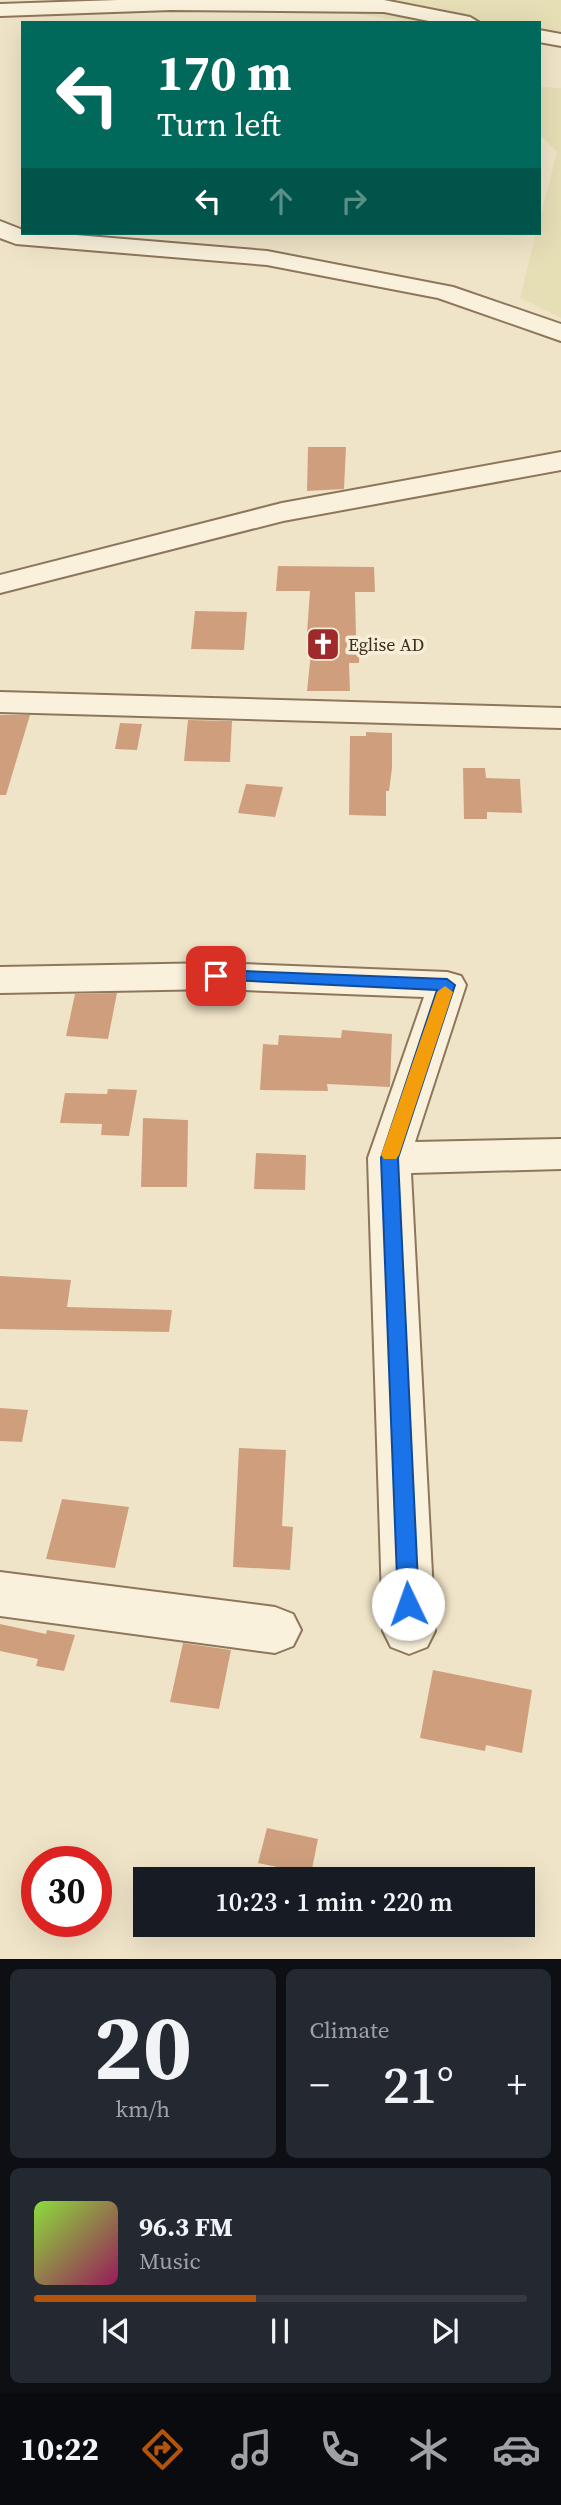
<!DOCTYPE html>
<html lang="en">
<head>
<meta charset="utf-8">
<style>
	body { margin:0; font-family:"Source Serif 4",serif; background:#242831; color:#f1f3f6; height:100vh; display:flex; flex-direction:column; font-size:26px; white-space:nowrap }
	* { box-sizing:border-box; margin:0 }
	p { font-size:23px; color:#9ea1a6 }
	.icon { flex:none; width:38px; height:38px; fill:none; stroke:currentColor; stroke-width:2; stroke-linecap:round; stroke-linejoin:round }
	.map { position:relative; height:1959px; overflow:hidden }
	.sheet { display:flex; flex-direction:column; gap:10px; padding:10px; background:#0d0f14; flex:1 }
	.sheet>* { flex:none }
	.top-card { position:absolute; left:21px; top:21px; width:520px; height:214px; border-radius:0px; box-shadow:0 7px 28px #0002; background:#00695c; color:#fff; overflow:hidden }
	.speed { position:absolute; left:21px; top:1846px; display:flex; gap:14px; font-size:35px; font-weight:700; text-align:center }
	.speed>* { display:grid; place-content:center; width:91px; height:91px; border-radius:50%; background:#171b24; box-shadow:0 7px 28px #0002; line-height:1 }
	.speed .limit { border:10px solid #d22; background:#fff; color:#111 }
	.pin { position:absolute; display:grid; place-items:center; width:60px; height:60px; color:#fff; margin:-30px; border-radius:14px; box-shadow:0 4px 10px #0006 }
	.me { position:absolute; width:77px; margin:-38px; rotate:357deg; stroke-linejoin:round; filter:drop-shadow(0 0 5px #0008) }
	.turn { display:flex; align-items:center; gap:24px; height:147px; padding:0 21px; font-size:32px }
	.turn .icon { width:91px; height:91px; stroke-width:2.5 }
	.turn b { display:block; font-size:49px; line-height:60px }
	.lanes { display:flex; align-items:center; height:66px; padding:0 21px; background:#0003; justify-content:center; gap:35px; direction:ltr }
	.lanes .off { opacity:.35 }
	.big { font-size:52px; font-weight:600; line-height:1.1 }
	.sheet .tile { flex:1; display:flex; flex-direction:column; justify-content:center; gap:10px; min-width:0; padding:0 24px; border-radius:10px; background:#242831 }
	.sheet .dial { align-items:center; gap:0 }
	.dial b { font-size:91px; line-height:1 }
	.song { display:flex; align-items:center; gap:21px }
	.cover { width:84px; height:84px; border-radius:10px; background:linear-gradient(135deg,hsl(90 70% 55%),hsl(330 70% 35%)) }
	.played { height:7px; border-radius:4px; background:linear-gradient(90deg,#b45309 45%,#363941 45%) }
	.keys { display:flex; justify-content:space-around; direction:ltr }
	.heat { display:flex; justify-content:space-between; align-items:center; font-size:38px; direction:ltr }
	.sheet .tiles { flex:1; display:grid; gap:10px; grid-template-columns:1fr 1fr }
	.tile:last-child { grid-column:span 2 }
	.trip { position:absolute; left:133px; top:1867px; width:402px; height:70px; border-radius:0px; background:#171b24; box-shadow:0 7px 28px #0002; font-weight:600; line-height:70px; text-align:center }
	.dock { display:flex; height:112px; justify-content:space-around; align-items:center; background:#090b0e; color:#9ea1a6 }
	.dock .icon { width:49px; height:49px }
	.dock .active { color:#b45309 }
	.dock b { font-size:32px; color:#f1f3f6 }
	.map>svg:first-child { display:block }
	.farmland { fill:#e6deb5 }
	.building { fill:#cf9f7d }
	.lines { fill:none; stroke-linecap:round; stroke-linejoin:round }
	.minor-casing { stroke:#8d765c; stroke-width:4 }
	.minor { fill:#faf1dc; fill-rule:evenodd }
	.route { fill:#1a73e8; stroke:#114b97; stroke-width:2 }
	.slow { fill:#f59e0b }
	.labels { text-anchor:middle; dominant-baseline:central; stroke-width:7; stroke-linejoin:round; paint-order:stroke }
	.poi-label { font-size:18px; fill:#3d2e20; stroke:#f7eed8; text-anchor:start }
</style>
</head>
<body>
<div class="map">
<svg width="561" height="1959" viewBox="0 0 561 1959">
	<rect width="100%" height="100%" fill="#f0e4c8"/>
	<path class="farmland" d="M341,0h220v46l-22,-3v-20h-124l-76,-12z
		M539,87l22,1v230l-41,-20 16,-65h3v-10l18,-71 -18,-18z"/>
	<path class="building" d="M308,447h38l-2,42 -37,2z
		M278,566l96,1 1,25h-20l1,44h4l-1,27h-10l1,28h-43l6,-58h-6l3,-42h-34z
		M195,611l52,1 -3,38 -53,-1z
		M0,715h30l-24,80h-6z
		M188,720l44,1 -2,41 -46,-1z
		M120,723l22,1 -5,26 -22,-1z
		M366,732l26,1v35l-3,23h-3v25l-37,-1 1,-79h16z
		M463,768h22l1,10 34,1 2,34 -35,-1v7h-23z
		M246,784l37,3 -8,30 -37,-4z
		M117,993l-9,46 -42,-3 9,-42z
		M342,1030l50,4 -2,53 -63,-3 1,7 -68,-1 3,-46 15,1 1,-10 62,3z
		M108,1089l29,1 -8,46 -28,-1 1,-11 -42,-1 5,-30 42,1z
		M143,1118l45,2 -1,67h-46z
		M256,1153l50,2 -1,35 -51,-1z
		M0,1276l71,4 -4,27 105,3 -3,22 -169,-3z
		M0,1408l28,2 -6,32 -22,-1z
		M239,1448l47,2 -4,76 11,1 -3,43 -57,-3z
		M62,1499l67,8 -14,61 -69,-9z
		M0,1624l46,10 1,-4 28,5 -11,36 -28,-5 2,-7 -38,-8z
		M183,1643l48,7 -12,59 -49,-7z
		M433,1670l99,20 -10,63 -36,-8 -1,6 -65,-13z
		M267,1828l51,11 -7,35 -53,-11z"/>
	<g class="lines">
		<g class="minor-casing">
			<path id="minor" d="M118,0h266l86,17 10,6h-41l-55,-11 -213,-2 -171,6v-12z
				M539,30l22,4v12l-22,-4z
				M0,221l23,9v3h29l215,18 186,36 108,37v17l-123,-43 -171,-33 -251,-21 -16,-6z
				M561,452v18l-278,51 -283,72v-18l282,-72z
				M0,692l561,16v20l-561,-16z
				M216,963l231,9 14,4 5,9 -51,157 146,-3v30l-150,4 24,458 -8,16 -18,7 -18,-7 -8,-16 -15,-473 56,-161 -208,-8 -216,4v-26z
				M0,1572l275,35 18,7 8,16 -8,16 -18,7 -275,-37z"/>
		</g>
		<use href="#minor" class="minor"/>
	</g>
	<path class="route" d="M216,970l231,9 8,6 -57,173 21,446 -3,6 -8,3 -7,-3 -3,-6 -17,-446 56,-168 -227,-11 -2,-3 2,-4z"/>
	<path class="slow" d="M445,986l8,6 -54,163 -3,4h-12l-3,-4 56,-163z"/>
	<defs>
		<g id="church-square" transform="scale(1.75)"><rect x="-9" y="-9" width="18" height="18" rx="4" fill="#9e2a2b" stroke="#f7eed8"/><path d="M-1.2-6h2.4v3.5h3.3v2.4h-3.3V6h-2.4V-.1h-3.3v-2.4h3.3Z" fill="#fff"/></g>
	</defs>
	<g fill-rule="evenodd">
		<use href="#church-square" x="323" y="644"/>
	</g>
	<g class="labels">
		<g class="poi-label">
			<text x="348" y="644">Eglise AD</text>
		</g>
	</g>
</svg>
<div class="speed"><div class="limit">30</div></div>
<div class="pin" style="left:216px;top:976px;background:#d93025"><svg class="icon" aria-label="arrive" viewBox="0 0 24 24"><path d="M6 21V4h12l-3 4 3 4H6"/></svg></div>
<svg class="me" style="left:408px;top:1604px" viewBox="-20 -20 40 40"><circle r="19" fill="#fff"/><path d="M0-13L10 11 0 6-10 11z" fill="#1a73e8"/></svg>
<div class="trip">10:23 · 1 min · 220 m</div>
<div class="top-card">
<div class="turn"><svg class="icon" aria-label="left" viewBox="0 0 24 24"><path d="M17 20v-9H6M10 6l-5 5 5 5"/></svg><div><b>170 m</b>Turn left</div></div>
<div class="lanes"><svg class="icon" aria-label="left" viewBox="0 0 24 24"><path d="M17 20v-9H6M10 6l-5 5 5 5"/></svg><svg class="icon off" aria-label="ahead" viewBox="0 0 24 24"><path d="M12 20V5M6 11l6-6 6 6"/></svg><svg class="icon off" aria-label="right" viewBox="0 0 24 24"><path d="M7 20v-9h11M14 6l5 5-5 5"/></svg></div>
</div>
</div>
<section class="sheet">
<div class="tiles">
<div class="tile dial"><b>20</b><p>km/h</p></div>
<div class="tile"><p>Climate</p>
<div class="heat"><a>−</a><b class="big">21°</b><a>+</a></div>
</div>
<div class="tile">
<div class="song"><i class="cover"></i><div><b>96.3 FM</b><p>Music</p></div></div>
<div class="played"></div>
<div class="keys"><svg class="icon" aria-label="previous" viewBox="0 0 24 24"><path d="M18 5L8 12l10 7zM5 5v14"/></svg><svg class="icon" aria-label="pause" viewBox="0 0 24 24"><path d="M8 5v14M16 5v14"/></svg><svg class="icon" aria-label="next" viewBox="0 0 24 24"><path d="M6 5l10 7-10 7zM19 5v14"/></svg></div>
</div>
</div>
</section>
<nav class="dock">
<b>10:22</b>
<svg class="icon active" aria-label="directions" viewBox="0 0 24 24"><path d="M12 3l9 9-9 9-9-9zM9 14v-3h6M13 9l2 2-2 2"/></svg>
<svg class="icon" aria-label="music" viewBox="0 0 24 24"><path d="M9 18V5l10-2v13"/><circle cx="6" cy="18" r="3"/><circle cx="16" cy="16" r="3"/></svg>
<svg class="icon" aria-label="phone" viewBox="0 0 24 24"><path d="M5 4h4l2 5-3 2q2 4 5 5l2-3 5 2v4C11 20 4 13 5 4z"/></svg>
<svg class="icon" aria-label="climate" viewBox="0 0 24 24"><path d="M12 3v18M4 7l16 10M4 17L20 7"/></svg>
<svg class="icon" aria-label="car" viewBox="0 0 24 24"><path d="M5 17H2v-5l4-1 3-4h7l3 4 3 1v5h-3M9 17h6M6 11h13"/><circle cx="7" cy="17" r="2"/><circle cx="17" cy="17" r="2"/></svg>
</nav>
</body>
</html>
